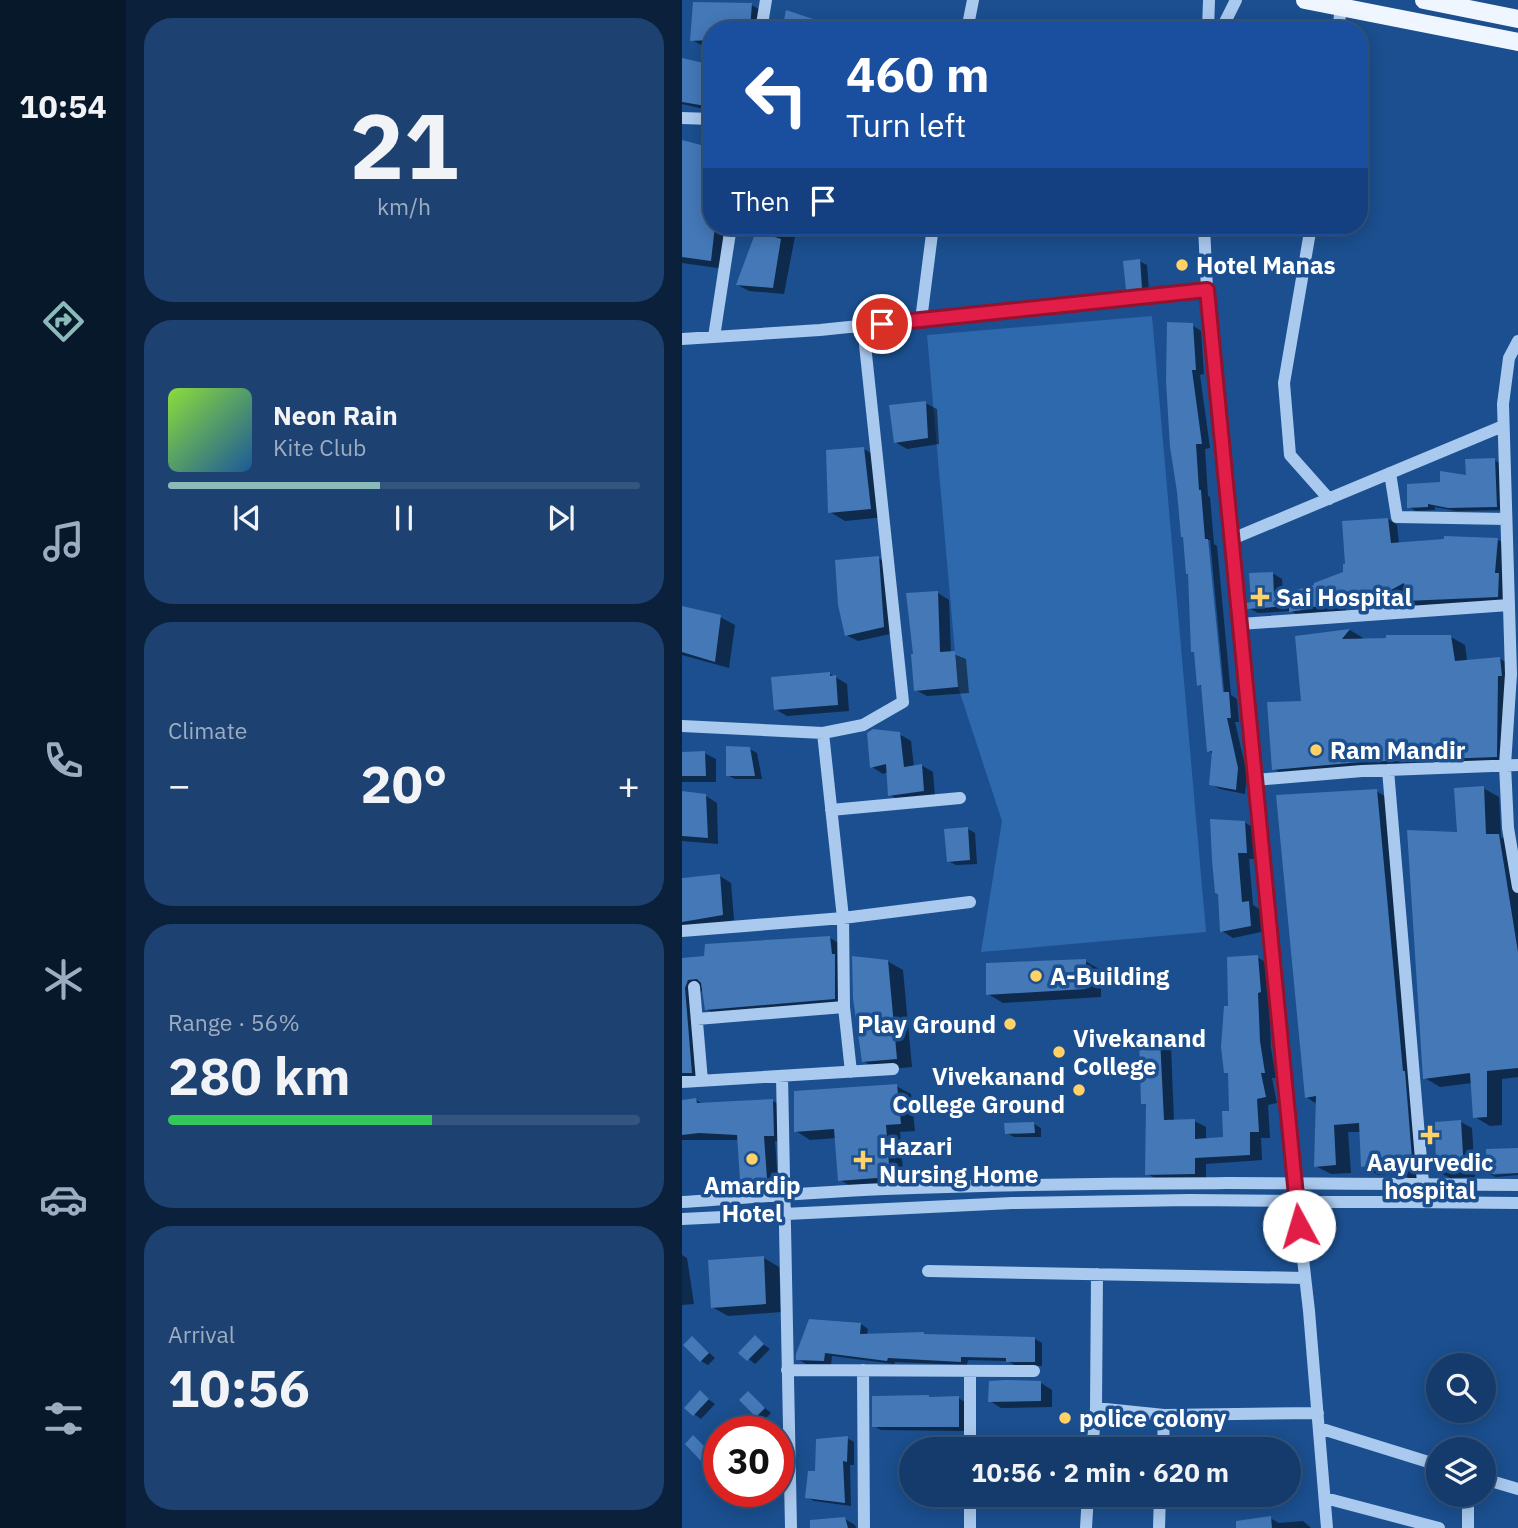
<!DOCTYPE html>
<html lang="en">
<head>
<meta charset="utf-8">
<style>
	body { margin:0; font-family:"IBM Plex Sans",sans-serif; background:#1d4271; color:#f1f3f6; height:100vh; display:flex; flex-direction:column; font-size:26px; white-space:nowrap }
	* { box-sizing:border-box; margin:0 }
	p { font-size:23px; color:#9dadc1 }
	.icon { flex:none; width:38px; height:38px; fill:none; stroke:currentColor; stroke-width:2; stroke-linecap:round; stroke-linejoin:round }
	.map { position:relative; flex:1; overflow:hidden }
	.details { display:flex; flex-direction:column; gap:18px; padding:18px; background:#0b203b; width:556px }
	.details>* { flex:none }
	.guide { position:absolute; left:21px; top:21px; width:665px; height:214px; border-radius:28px; box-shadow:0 4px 18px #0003,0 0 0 2px #33557e; background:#1a4fa0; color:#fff; overflow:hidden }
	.tools { position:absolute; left:744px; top:1353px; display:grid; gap:14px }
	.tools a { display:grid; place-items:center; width:70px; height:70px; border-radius:50%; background:#143b6b; box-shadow:0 4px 18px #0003,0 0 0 2px #33557e; font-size:35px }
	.speed { position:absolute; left:21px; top:1416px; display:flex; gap:14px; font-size:35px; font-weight:700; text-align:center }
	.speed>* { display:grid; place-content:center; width:91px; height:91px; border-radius:50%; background:#143b6b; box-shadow:0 4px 18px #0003,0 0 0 2px #33557e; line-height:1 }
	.speed .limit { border:10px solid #d22; background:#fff; color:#111 }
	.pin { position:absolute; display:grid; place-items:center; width:60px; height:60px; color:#fff; margin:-30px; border:4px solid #fff; border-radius:50%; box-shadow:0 2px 7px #0007 }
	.me { position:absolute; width:77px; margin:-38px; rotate:354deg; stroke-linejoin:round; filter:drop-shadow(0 0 5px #0008) }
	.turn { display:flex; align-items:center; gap:24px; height:147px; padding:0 28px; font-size:32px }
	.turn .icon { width:91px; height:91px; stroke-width:2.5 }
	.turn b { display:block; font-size:49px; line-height:60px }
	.then { display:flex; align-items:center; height:66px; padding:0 28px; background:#0003; gap:14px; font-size:26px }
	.big { font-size:52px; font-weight:700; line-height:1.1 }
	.details .widget { flex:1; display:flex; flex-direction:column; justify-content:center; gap:10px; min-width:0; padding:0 24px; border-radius:28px; background:#1d4271 }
	.details .dial { align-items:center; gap:0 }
	.dial b { font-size:91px; line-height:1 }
	.song { display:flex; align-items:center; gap:21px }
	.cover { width:84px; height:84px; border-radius:10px; background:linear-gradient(135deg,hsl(90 70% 55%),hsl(210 70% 35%)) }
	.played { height:7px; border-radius:4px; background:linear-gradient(90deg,#8bbbb9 45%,#33557e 45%) }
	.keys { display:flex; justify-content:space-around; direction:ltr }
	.heat { display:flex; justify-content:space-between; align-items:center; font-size:38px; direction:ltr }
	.charge { height:10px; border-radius:5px; background:linear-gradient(90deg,#34c759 56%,#33557e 0) }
	.trip { position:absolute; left:217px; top:1437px; width:402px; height:70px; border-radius:35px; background:#143b6b; box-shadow:0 4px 18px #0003,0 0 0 2px #33557e; font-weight:700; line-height:70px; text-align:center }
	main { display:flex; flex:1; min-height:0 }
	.tab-bar { display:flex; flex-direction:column; width:126px; justify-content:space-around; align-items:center; background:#08182b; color:#9dadc1 }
	.tab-bar .icon { width:49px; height:49px }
	.tab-bar .current { color:#8bbbb9 }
	.tab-bar b { font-size:32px; color:#f1f3f6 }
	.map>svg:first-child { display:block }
	.green { fill:#2e69ad }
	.shadow { fill:#0007; fill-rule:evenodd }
	.building { fill:#4478b7 }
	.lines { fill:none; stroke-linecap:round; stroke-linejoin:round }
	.minor { stroke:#a9c9ee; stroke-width:12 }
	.major { stroke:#f0f6ff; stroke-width:18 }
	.route-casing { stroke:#92132f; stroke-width:18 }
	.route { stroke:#e11d48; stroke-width:12 }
	.poi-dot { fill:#ffd166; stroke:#1b4f8f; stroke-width:2.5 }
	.labels { text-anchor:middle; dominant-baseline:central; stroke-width:7; stroke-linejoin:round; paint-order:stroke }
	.poi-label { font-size:24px; font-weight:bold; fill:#fff; stroke:#1b4f8f; text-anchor:start }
</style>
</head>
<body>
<main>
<nav class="tab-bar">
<b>10:54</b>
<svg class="icon current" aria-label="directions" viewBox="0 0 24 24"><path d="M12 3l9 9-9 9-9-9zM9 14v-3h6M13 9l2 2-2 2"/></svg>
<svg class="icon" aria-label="music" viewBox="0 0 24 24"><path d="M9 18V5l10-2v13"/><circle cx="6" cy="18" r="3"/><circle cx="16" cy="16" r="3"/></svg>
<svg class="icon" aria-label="phone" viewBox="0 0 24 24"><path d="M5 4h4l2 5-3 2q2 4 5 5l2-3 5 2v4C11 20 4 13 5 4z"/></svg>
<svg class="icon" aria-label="climate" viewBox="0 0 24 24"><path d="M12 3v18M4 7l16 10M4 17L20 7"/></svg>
<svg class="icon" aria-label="car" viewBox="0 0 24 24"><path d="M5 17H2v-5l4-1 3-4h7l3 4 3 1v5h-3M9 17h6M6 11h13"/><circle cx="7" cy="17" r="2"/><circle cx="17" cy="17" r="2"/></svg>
<svg class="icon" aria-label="filters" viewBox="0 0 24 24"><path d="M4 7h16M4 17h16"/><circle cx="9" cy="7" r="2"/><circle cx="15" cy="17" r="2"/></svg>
</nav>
<section class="details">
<div class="widget dial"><b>21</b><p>km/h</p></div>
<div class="widget">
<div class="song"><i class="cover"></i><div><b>Neon Rain</b><p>Kite Club</p></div></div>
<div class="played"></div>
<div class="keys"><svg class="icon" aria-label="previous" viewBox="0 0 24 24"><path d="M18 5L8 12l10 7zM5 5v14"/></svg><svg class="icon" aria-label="pause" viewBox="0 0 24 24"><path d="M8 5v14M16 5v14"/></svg><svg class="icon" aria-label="next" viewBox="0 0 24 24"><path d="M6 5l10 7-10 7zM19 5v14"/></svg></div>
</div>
<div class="widget"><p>Climate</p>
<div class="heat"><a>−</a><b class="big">20°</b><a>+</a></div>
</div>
<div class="widget"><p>Range · 56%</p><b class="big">280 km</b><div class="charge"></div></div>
<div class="widget"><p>Arrival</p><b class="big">10:56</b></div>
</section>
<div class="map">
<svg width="836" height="1528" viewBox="0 0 836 1528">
	<rect width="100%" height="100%" fill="#1b4f8f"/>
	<path class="green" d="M470,316l54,616 -225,20 21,-131 -44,-134 -31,-352z"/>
	<path class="shadow" d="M69,5l12,6 -2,19h-49v16h-9l-11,-6z
		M106,12l25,8 11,7 -1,3h-39z
		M0,60l30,7v44l-30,-7z
		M0,141l30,85h19l-6,43 -43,-6z
		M78,226h37l-13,68 -35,-3 -11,-6z
		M457,261l8,4 2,26 -14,2 -7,-4z
		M510,325l9,6 3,43 -4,1 10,73 -5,1 3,47 2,1 4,47 3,2 14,149 6,4 2,23h-4l12,52 -2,20 -25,-5 -9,-5 2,-30 -4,-3 -6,-64 -4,-2 -3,-32 -4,-2 -2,-76zM525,540h3l15,160 -3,1z
		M243,403l12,6 2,35 -32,5 -12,-7z
		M182,449l15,9 7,59 -41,4 -15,-9z
		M812,460l8,4 2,46 -47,1 -22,-4v3l-19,1 -7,-4 32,-23 27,-7z
		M706,519l9,6 2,19 99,-4 9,5v57l-90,4 -9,-6 -1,-8 -26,14v3l-36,-4 1,6 -29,1v2l-17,2 -9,-5 -33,2 -9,-5 23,-35 10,6 1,16 33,-9 29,-13z
		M196,558l12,6 5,69 -37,8 -12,-6z
		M256,593l11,7 2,53 15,6 3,34 -42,3 -11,-6z
		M0,608l38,9 15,8 -6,43 -47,-13z
		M668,630l13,8 -2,3 90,-4 14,8 2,16 32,-3 14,9 -3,97 -223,13 -13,-8 29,-66 -6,-65z
		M148,674l17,10 2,27 -62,5 -12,-7z
		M217,734l12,7 3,26 7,-2 12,7 2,25 -34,4 -11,-6 -2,-23 -5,2 -11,-7z
		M68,749l7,4 5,26h-27l-8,-4z
		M0,753h22l12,6v23h-34z
		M801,788l16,9 2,40 13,8 4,24v208l-16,2v46l-12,1 -15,-9 -3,-34 -32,4 -15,-9 34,-244z
		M694,791l15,9 36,378 -16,1 -15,-8v-4l-9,1v6l-9,1 -15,-9 -2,-34h-13l3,41 -20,1 -15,-8 1,-62 -11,-7z
		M0,793l24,3 11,7 1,41 -36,-3z
		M562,822l12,7 2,30h-9l4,46 8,5v22l-28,6 -11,-7 -3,-37z
		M286,829l7,4 2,31 -21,1 -8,-4z
		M38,876l11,7 3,37 -40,8 -12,-1v-49z
		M148,938l14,8 5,60 -128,11 -15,-8 -2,-23 -5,11 7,83 -24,2v-122z
		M575,957l12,7 3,34 -3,1 2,49 5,30h-4l5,25 -9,2 2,33h-9l1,22 -56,4v16h-47l-12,-6v-69l-4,-2 16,-63 12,7 3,75 20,-1 12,6v13l19,-2 6,-25 -1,-38 -4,-3z
		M205,961l16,9 9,97 -33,3 -16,-9z
		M403,961l16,9v27l-98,6 -15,-9z
		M214,1086l15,8 4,37 -15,1 4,53 -50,3 -14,-8 -3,-42 -27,2 -14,-9z
		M14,1100l7,4 70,-3 11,6 1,35 -10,-1 3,43 -25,2 -11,-7 -3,-39h-57v-39z
		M779,1122l11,6 3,49 -25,1 -12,-6z
		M352,1124l7,4v9h-27l-7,-4z
		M811,1171v4l25,-2v2l-22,2 -8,-4z
		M0,1255l5,3 7,46 -12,1z
		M82,1258l15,9 2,45 -53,4 -16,-9z
		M179,1324l7,5 -1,6 57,-1 4,2 107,3 7,4v23l-27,-1 -8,-4 -39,-1 -1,5 -72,-3 -1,2 -62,-8 -1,9h-3l-22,-1 -8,-5z
		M11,1338l22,20 -7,7 -7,-4z
		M73,1338l15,11 -15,15 -14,-11z
		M359,1383l11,7v17l-51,1 -11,-7z
		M18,1393l15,11 -14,15 -15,-11z
		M66,1394l23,19 -7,7 -7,-4z
		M276,1398l7,4 1,29 -85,-1 -7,-4z
		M12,1437l22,20 -6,7 -8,-5z
		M165,1438l7,4v23h-4l1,41 -37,-5 -7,-4 10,-24z
		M588,1518l9,5 24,-2 8,7h-64z
		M163,1519l10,6 1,3h-37z"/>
	<path class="building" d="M11,2l59,1 -2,27h-38v10l-22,1z
		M104,10l27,9 -2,11h-29z
		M0,58l30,7v42l-30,-5z
		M0,140l30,8v78h3l-4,35 -29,-4z
		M74,231l25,8 -8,49 -37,-3z
		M458,259l2,29 -16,2 -3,-29z
		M485,322l26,1 3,47h-4l10,74h-6l3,46h2l4,49h3l15,153h6l2,26h-4l11,50 -2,22 -27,-5 3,-34 -5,1 -6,-67 -4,1 -3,-34h-3l-3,-78h-2l-3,-37h-2l-4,-45 -7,-45 -4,-66z
		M244,401l2,37 -34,5 -5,-38z
		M182,447l7,62 -43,4 -2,-63z
		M813,458l2,49 -49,1 -20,-4v3l-21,1v-24l33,-2v-11l26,4 -1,-16z
		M706,518l3,25 53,-4v-3l54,2 -3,35h4l-1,24 -92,4 -2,-18 -32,17v4l-36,-3 1,5 -29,1v2l-19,3v-6l-42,3 -1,-6 5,-1 -2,-29 24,-1 1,24 40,-11v-2l29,-11v-8h2l-3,-43z
		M197,556l5,71 -39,9 -7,-31 -3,-45z
		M256,591l2,61 15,-1 3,36 -44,4 -3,-37h2l-7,-61z
		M0,606l39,9 -6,47 -33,-10z
		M668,629l-8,10 44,-1v-3h65l4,26 45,-4 2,19h-4l-1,81 -136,5 -89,8 -5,-68 34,-1 -6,-65z
		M148,672v4l6,-1 2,30 -64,5 -3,-33z
		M191,729l27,3 4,35 18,-3 2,27 -36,5 -2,-32 -16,4 -3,-35z
		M44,746l24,1 5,29h-29z
		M23,751l1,25h-24v-24z
		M802,786l2,48h13l19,118v116l-31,3v46l-14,1 -3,-45 -47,6 -16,-249 50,2 -3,-44z
		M695,789l26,282h2l8,99 -19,2v-13l-21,1v6l-12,1 -2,-44 -25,2 2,40 -22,2 2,-71 -11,2 -29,-303z
		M0,791l24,3 2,44 -26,-2z
		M528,819l35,2 2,32h-9l4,49 7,-1 2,25 -31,6 -2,-38 -3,-1 -3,-33z
		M286,827l2,33 -23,2 -3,-33z
		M38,874l3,41 -41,7v-44z
		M148,936l2,18h3v45l-130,11 -4,-27 -4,-4 -9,1 -3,8 7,85h-10v-115l22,-2 1,-12z
		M576,955l3,37 -3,1 2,48 5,32h-4l5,24 -9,2 2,33h-9v23l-55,3v16l-50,1 1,-71h-5l-2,-65 21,-1 4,82 31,-1v20l28,-2 -1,-26h7l-1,-38h-4l-3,-26 3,-41h4l-1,-49z
		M170,956l36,4 9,99 -35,3 -9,-64z
		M404,959v30l-100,6v-32z
		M215,1084l4,40 -15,1 4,52 -52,4 -4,-52 -40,3v-41z
		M14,1098l1,5 76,-4 1,37h-10l3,43 -27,1 -3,-45 -38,-2 -17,2v-35z
		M779,1120l3,51 -28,2 -1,-51z
		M352,1122l1,11 -30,1 -1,-11z
		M836,1148v25l-31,1 -1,-25z
		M82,1256l2,48 -55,4 -3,-48z
		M127,1319l52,4 -1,11 64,-2v2l111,3v25h-29v-4l-45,-1v5l-73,-4 -1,3 -62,-8 -1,8 -28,-1v-6z
		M73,1335l9,9 -17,17 -9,-8z
		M10,1336l17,17 -9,9 -17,-17z
		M323,1380l36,1v20l-53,1 1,-21z
		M18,1390l9,9 -16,17 -9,-8z
		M66,1391l17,17 -9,9 -17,-17z
		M247,1395v2l30,-1v31h-87v-31z
		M11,1435l17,17 -9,9 -16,-17z
		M166,1436l-1,26 -4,-1 2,42 -40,-5 3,-27h7l1,-32z
		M589,1516l1,12h-36v-7z
		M163,1517l3,11h-38v-8z"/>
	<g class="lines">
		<path class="minor" d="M79,30l5,-30
			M285,30l6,-30
			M526,30l1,-30
			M539,30l15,-30
			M656,30l3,-22
			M0,118l30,1
			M522,226l3,64 88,899 14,122 18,217
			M629,226l-27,157 6,72 39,44
			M239,320l12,-94
			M32,337l17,-111
			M0,339l138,-9 387,-40
			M836,341l-9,17 -6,46 8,270 -6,91 3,63 10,59
			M708,473l7,44 109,2
			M550,539l271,-113
			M558,624l269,-19
			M0,726l141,7 40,-8 40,-23 -40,-376
			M141,733l20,185 1,89
			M706,770l35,413
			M573,780l107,-9 156,-6
			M149,810l129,-12
			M0,931l161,-13 127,-16
			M12,987l8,94
			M15,1019l147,-12 7,65
			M100,1076l9,452
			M0,1082l211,-13
			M0,1202c77,-5 155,-12 232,-14 201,-7 402,-5 604,-3
			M0,1219l330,-16 177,-3 329,3
			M246,1271l377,7
			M105,1370l247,1
			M181,1370l1,158
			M288,1371v78
			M414,1408l68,7
			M637,1428l119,37
			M410,1449l4,-41 1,-134
			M481,1449l1,-34 154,-2
			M802,1479l34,10
			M288,1494v34
			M643,1498l114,30
			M404,1528l2,-34
			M477,1528l1,-34
			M786,1528v-34"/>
		<path class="major" d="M623,0l213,42
			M742,0l94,19"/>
	</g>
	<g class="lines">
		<g class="route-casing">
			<path id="route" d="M200,324l325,-34 92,936"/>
		</g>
		<use href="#route" class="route"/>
	</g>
	<g class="poi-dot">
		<circle cx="500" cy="265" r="7"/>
		<path d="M574.5 586.5h7v7h7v7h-7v7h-7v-7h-7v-7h7z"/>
		<circle cx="634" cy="750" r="7"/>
		<circle cx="354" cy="976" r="7"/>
		<circle cx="328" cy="1024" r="7"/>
		<circle cx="377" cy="1052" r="7"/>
		<circle cx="397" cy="1090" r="7"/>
		<path d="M744.5 1124.5h7v7h7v7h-7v7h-7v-7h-7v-7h7z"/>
		<circle cx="70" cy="1159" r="7"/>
		<path d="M177.5 1149.5h7v7h7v7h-7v7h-7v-7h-7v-7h7z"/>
		<circle cx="383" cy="1418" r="7"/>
	</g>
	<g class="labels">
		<g class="poi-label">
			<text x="514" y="265">Hotel Manas</text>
			<text x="594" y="597">Sai Hospital</text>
			<text x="648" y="750">Ram Mandir</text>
			<text x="368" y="976">A-Building</text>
			<text x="314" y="1024" text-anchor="end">Play Ground</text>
			<text x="391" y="1038">Vivekanand<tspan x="391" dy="28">College</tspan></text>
			<text x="383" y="1076" text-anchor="end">Vivekanand<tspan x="383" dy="28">College Ground</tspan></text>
			<text x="197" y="1146">Hazari<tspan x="197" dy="28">Nursing Home</tspan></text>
			<text x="748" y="1162" text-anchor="middle">Aayurvedic<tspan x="748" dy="28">hospital</tspan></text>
			<text x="70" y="1185" text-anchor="middle">Amardip<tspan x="70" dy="28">Hotel</tspan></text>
			<text x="397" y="1418">police colony</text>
		</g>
	</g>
</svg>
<div class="tools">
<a><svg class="icon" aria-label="search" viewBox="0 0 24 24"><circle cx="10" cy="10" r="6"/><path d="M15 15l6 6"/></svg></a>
<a><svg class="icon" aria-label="layers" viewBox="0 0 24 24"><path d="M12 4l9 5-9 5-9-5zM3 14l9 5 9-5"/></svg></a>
</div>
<div class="speed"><div class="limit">30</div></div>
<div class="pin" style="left:200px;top:324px;background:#d93025"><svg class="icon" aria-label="arrive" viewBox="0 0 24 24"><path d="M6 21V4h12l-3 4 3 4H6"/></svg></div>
<svg class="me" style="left:617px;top:1226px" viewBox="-20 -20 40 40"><circle r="19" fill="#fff"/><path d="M0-13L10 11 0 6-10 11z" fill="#e11d48"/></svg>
<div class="trip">10:56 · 2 min · 620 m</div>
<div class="guide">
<div class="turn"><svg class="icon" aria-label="left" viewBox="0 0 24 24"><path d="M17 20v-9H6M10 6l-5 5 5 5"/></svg><div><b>460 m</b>Turn left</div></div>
<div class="then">Then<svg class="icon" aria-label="arrive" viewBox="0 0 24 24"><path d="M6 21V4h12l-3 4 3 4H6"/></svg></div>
</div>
</div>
</main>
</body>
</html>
